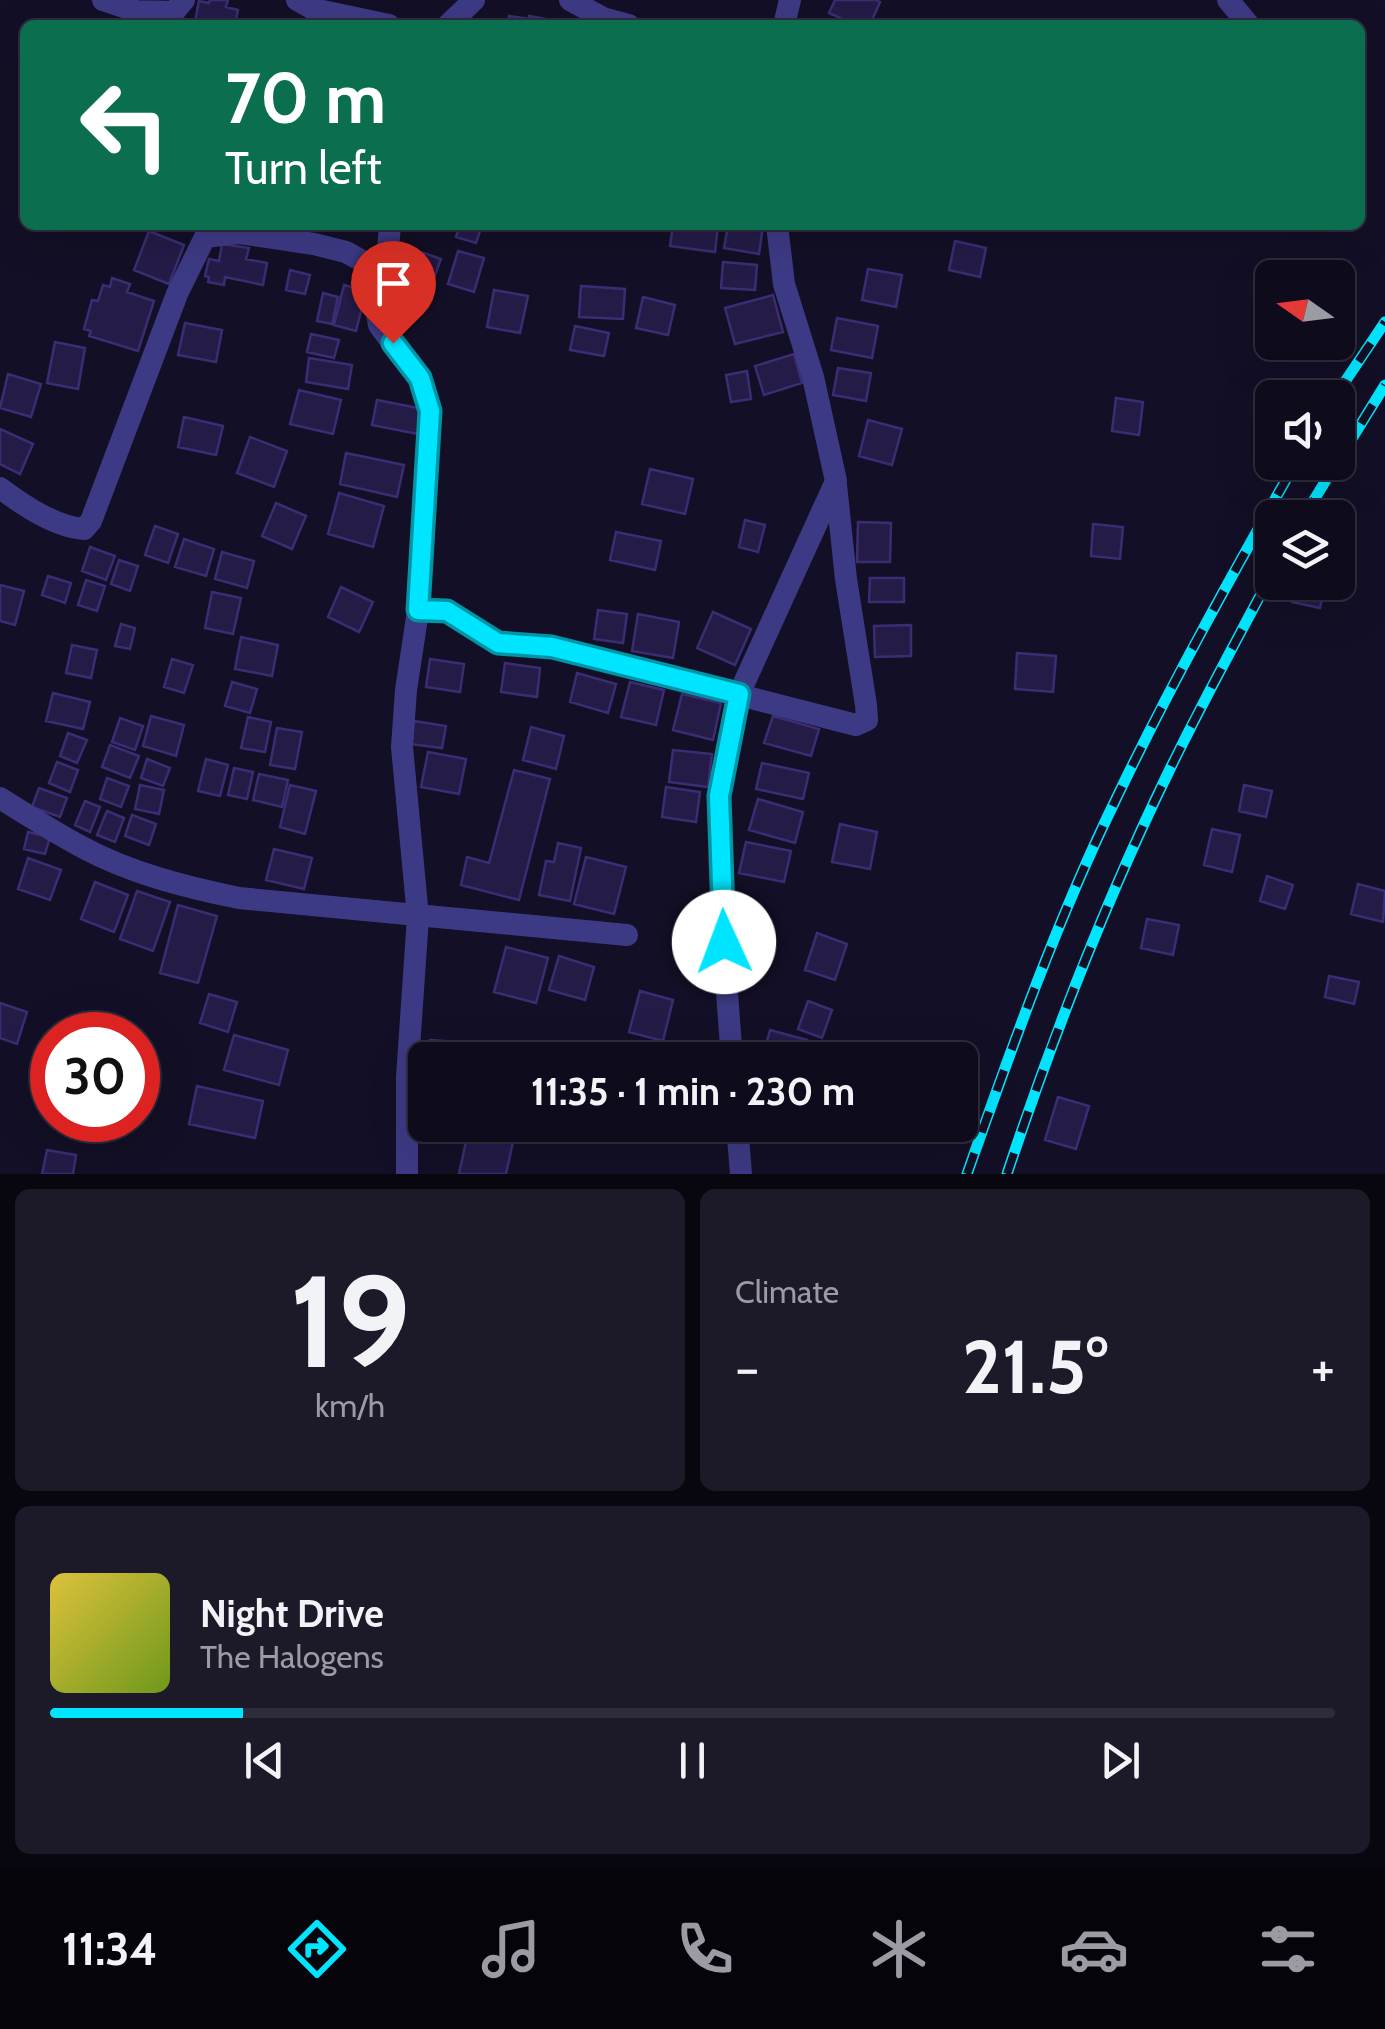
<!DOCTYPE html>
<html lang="en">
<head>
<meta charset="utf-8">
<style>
	body { margin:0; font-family:Cabin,sans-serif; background:#1c1929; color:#f1f3f6; height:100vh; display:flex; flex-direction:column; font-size:38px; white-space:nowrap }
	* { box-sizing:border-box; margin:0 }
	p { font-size:32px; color:#9b9ba3 }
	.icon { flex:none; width:55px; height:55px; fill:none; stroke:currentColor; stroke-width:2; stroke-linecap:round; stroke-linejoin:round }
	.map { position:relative; height:1174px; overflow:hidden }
	.side { display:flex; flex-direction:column; gap:15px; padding:15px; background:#08060f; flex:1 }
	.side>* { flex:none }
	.top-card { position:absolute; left:20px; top:20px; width:1345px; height:210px; border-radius:15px; box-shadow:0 10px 40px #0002,0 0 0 2px #2e2b3b; background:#0b6e4f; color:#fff; overflow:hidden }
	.needle { width:65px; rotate:284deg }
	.buttons { position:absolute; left:1255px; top:260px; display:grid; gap:20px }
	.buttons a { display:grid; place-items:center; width:100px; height:100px; border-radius:15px; background:#0e0b1c; box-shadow:0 10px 40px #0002,0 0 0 2px #2e2b3b; font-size:50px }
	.speed { position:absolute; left:30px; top:1012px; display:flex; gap:20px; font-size:50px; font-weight:700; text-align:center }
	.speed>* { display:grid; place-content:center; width:130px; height:130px; border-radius:50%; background:#0e0b1c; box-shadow:0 10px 40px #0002,0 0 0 2px #2e2b3b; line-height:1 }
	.speed .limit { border:15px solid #d22; background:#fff; color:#111 }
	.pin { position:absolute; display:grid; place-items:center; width:85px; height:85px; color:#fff; margin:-102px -42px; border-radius:50% 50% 50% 0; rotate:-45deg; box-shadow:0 0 10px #0007 }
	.pin .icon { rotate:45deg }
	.me { position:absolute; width:110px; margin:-55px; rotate:358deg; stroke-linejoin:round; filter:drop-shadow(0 0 8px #0008) }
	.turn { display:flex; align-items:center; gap:35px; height:210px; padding:0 40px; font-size:45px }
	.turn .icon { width:130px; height:130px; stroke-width:2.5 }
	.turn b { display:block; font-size:70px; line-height:85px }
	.big { font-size:75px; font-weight:700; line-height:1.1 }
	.side .tile { flex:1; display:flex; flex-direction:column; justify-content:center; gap:15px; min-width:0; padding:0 35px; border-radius:15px; background:#1c1929 }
	.side .dial { align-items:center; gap:0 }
	.dial b { font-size:130px; line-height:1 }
	.song { display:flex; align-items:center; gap:30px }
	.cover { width:120px; height:120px; border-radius:15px; background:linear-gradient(135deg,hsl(50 70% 55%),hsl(80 70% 35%)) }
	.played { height:10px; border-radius:5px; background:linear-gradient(90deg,#00e5ff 15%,#2e2b3b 15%) }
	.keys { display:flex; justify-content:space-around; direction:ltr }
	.heat { display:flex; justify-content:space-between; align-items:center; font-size:55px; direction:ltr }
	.side .tiles { flex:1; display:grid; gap:15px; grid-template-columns:1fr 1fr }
	.tile:last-child { grid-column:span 2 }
	.trip { position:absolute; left:408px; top:1042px; width:570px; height:100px; border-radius:15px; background:#0e0b1c; box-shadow:0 10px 40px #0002,0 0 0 2px #2e2b3b; font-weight:700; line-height:100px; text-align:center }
	.menu { display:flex; height:160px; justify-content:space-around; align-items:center; background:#06040b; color:#9b9ba3 }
	.menu .icon { width:70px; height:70px }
	.menu .on { color:#00e5ff }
	.menu b { font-size:45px; color:#f1f3f6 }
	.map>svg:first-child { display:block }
	.building { fill:#241b47; stroke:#3b2d73; stroke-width:2.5 }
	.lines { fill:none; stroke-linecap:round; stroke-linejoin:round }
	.street { stroke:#3d3a85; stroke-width:22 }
	.rail-casing { stroke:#00e5ff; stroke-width:11 }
	.rail { stroke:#130f26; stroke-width:8; stroke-dasharray:22; stroke-linecap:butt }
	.route-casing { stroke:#0095a6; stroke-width:25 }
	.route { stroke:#00e5ff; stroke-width:18 }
</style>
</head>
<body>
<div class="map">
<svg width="1385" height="1174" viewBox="0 0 1385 1174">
	<rect width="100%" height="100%" fill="#130f26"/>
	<path class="building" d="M210,0h18l-2,7 12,3 -3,15h-21l-19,-4 4,-20 10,2z
		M835,0h41l4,2 -10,23h-14l-27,-12z
		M509,16l20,3v-3l17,3 -1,6h-37z
		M460,225h22l-6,18 -20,-6z
		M673,225h45l-3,27 -45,-6z
		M728,225l35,1 -4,28 -35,-6z
		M149,231l35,14 -15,39 -35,-14z
		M955,241l31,7 -6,29 -31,-7z
		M222,244l27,4 -3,11 21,4 -4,22 -38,-8 -1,8 -16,-3 1,-5 -4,-1 4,-17 10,2z
		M407,247l34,12 -10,27 -34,-12z
		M458,251l26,7 -10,34 -26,-8z
		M723,262l34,3 -2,25 -34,-2z
		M868,269l34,6 -6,32 -34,-7z
		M290,270l20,5 -5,19 -19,-4z
		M112,278l18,6 -3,8 27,9 -16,50 -49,-15 2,-5 -7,-2 8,-29 6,1 5,-16 7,2z
		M344,285l22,6 -10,40 -22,-6z
		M581,286l44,3 -2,30 -44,-2z
		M494,290l34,6 -8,37 -33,-6z
		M323,293l15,4 -6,27 -15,-3z
		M773,295l10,37 -48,12 -10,-36z
		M643,297l32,8 -7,30 -32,-7z
		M837,318l41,8 -6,32 -41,-8z
		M185,323l37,7 -6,32 -38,-7z
		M575,326l34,7 -5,23 -34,-6z
		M311,334l28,6 -5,18 -27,-6z
		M55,342l30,6 -7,41 -31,-6z
		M794,354l8,29 -38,12 -9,-29z
		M309,358l43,7 -4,24 -42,-7z
		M838,368l33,5 -5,28 -33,-6z
		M747,371l4,28 -20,3 -5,-27z
		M8,374l33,10 -10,33 -31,-9z
		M299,390l42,10 -8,34 -43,-10z
		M1116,398l27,4 -4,33 -27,-4z
		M377,400l46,9 -5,25 -46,-9z
		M184,417l39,9 -7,29 -38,-8z
		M868,420l34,9 -10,36 -33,-9z
		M0,429l33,15 -13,30 -20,-10z
		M250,437l37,14 -13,36 -37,-14z
		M346,453l58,12 -7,32 -57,-13z
		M650,469l43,10 -8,35 -43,-10z
		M339,493l45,13 -11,41 -45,-13z
		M276,503l30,13 -14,33 -30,-13z
		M745,520l20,5 -7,27 -19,-5z
		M858,522l33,1 -1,39h-33z
		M1093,524l30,3 -3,32 -29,-3z
		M155,526l23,8 -10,29 -23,-8z
		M616,532l45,9 -6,29 -45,-10z
		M184,539l30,10 -8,27 -31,-9z
		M90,547l25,9 -9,24 -24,-9z
		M222,552l32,9 -7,27 -32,-9z
		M119,560l19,6 -8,25 -19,-7z
		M48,576l23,7 -6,20 -23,-8z
		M870,578h34v24h-35z
		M86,580l19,6 -8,25 -19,-6z
		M1296,582h29l-5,26 -28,-6z
		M0,585l24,6 -9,34 -15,-4z
		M341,587l32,15 -14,30 -31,-15z
		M212,592l29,6 -8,36 -28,-6z
		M598,610l29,4 -4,29 -29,-4z
		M713,612l38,17 -16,36 -38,-17z
		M638,614l41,8 -6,36 -41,-7z
		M121,624l14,4 -5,21 -15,-3z
		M911,625v31l-36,1 -1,-31z
		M241,637l37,8 -6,31 -37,-7z
		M72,645l25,5 -6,28 -25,-5z
		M1017,653l39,3 -3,36 -38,-3z
		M172,659l21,6 -9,28 -20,-6z
		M430,659l34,5 -4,28 -34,-5z
		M505,663l35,5 -3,29 -36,-5z
		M577,673l39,11 -8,29 -38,-11z
		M232,682l25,7 -7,24 -25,-7z
		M630,682l34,8 -8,35 -35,-8z
		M53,693l37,9 -7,27 -37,-8z
		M682,694l39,9 -8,37 -40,-10z
		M151,716l33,9 -8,31 -33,-10z
		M773,716l46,13 -8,27 -47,-13z
		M248,717l23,5 -6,30 -24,-4z
		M120,718l23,8 -8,24 -23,-8z
		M414,721l32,5 -4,22 -32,-4z
		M531,727l33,9 -8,33 -33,-9z
		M277,728l25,4 -7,37 -25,-4z
		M68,733l19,7 -10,23 -17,-7z
		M110,745l29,11 -9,22 -28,-11z
		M673,750l39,4 -4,33 -39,-5z
		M428,752l38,7 -7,35 -38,-7z
		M147,759l23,9 -7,18 -22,-8z
		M206,759l22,6 -8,31 -22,-5z
		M57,762l21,8 -8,22 -21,-9z
		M762,763l47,10 -6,26 -47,-10z
		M234,768l19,4 -6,27 -19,-4z
		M514,770l36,9 -31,121 -58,-15 6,-28 22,6z
		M259,774l29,6 -6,27 -29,-7z
		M107,778l22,8 -8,21 -21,-8z
		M140,785l24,5 -5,24 -24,-5z
		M290,785l26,6 -11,43 -25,-7z
		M1244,785l28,6 -6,26 -27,-6z
		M666,787l34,5 -4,30 -34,-5z
		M39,788l28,10 -7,19 -28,-10z
		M758,799l45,13 -8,31 -46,-13z
		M85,801l15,6 -10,25 -15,-7z
		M107,811l17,7 -9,24 -18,-7z
		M132,815l24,9 -7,21 -24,-9z
		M840,824l37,8 -7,37 -38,-7z
		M1212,829l28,6 -8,37 -28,-7z
		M28,832l22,5 -5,17 -21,-5z
		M746,842l45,9 -7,31 -45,-9z
		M558,843l23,5 -11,53 -31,-6 7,-34 8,1z
		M274,849l38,9 -8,31 -38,-9z
		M586,857l40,10 -12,47 -40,-10z
		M28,858l33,12 -11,30 -32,-11z
		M1267,876l26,9 -8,24 -25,-8z
		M95,882l33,13 -14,37 -33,-13z
		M1358,884l27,7 -2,31 -32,-8z
		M137,891l33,11 -17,49 -33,-12z
		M178,905l39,11 -19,67 -38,-10z
		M1147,919l32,6 -6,30 -32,-7z
		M817,933l30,11 -12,36 -30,-10z
		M506,947l42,11 -12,45 -42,-11z
		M559,956l35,11 -9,33 -36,-10z
		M1329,976l30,6 -5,22 -29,-7z
		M640,991l33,9 -10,41 -34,-9z
		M209,994l28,8 -9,30 -28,-9z
		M808,1001l24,9 -10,28 -24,-9z
		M0,1003l27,9 -10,32 -17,-6z
		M83,1012l30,7 -4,16h-32z
		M770,1030l37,10 -5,20h-40z
		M234,1035l54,15 -9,35 -55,-15z
		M430,1040l70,5 -1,15h-74z
		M197,1086l66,15 -8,37 -66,-14z
		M1058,1097l31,9 -13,43 -31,-9z
		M468,1132l45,10 -7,32h-47z
		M47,1150l29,5 -3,19h-31z"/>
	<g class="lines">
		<path class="street" d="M103,0l33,11 38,1 10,-12
			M297,0l16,9 76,16
			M570,0l33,18 26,7
			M1228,0l21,25
			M448,25l26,-25
			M784,25l6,-25
			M386,274l-9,40 2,11 40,53 11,33 -12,200 -12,79 -4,57 16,170 -11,160v97
			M0,488c23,17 55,39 84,41l7,-8 86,-227 28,-57 34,-4 75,11 32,8 40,22 4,-49
			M418,611h29l52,32 53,4 304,78 11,-5 -1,-15 -20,-126 -10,-94
			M0,798c27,17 54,34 82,49 48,26 103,40 157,51l388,37
			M732,1060l-6,-81 -7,-184 20,-101 97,-213 -23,-104 -29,-93 -7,-59
			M737,1125l4,49"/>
		<g class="rail-casing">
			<path id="rail" d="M1334,398l51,-76
				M1338,461l47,-76
				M1303,518l34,-56
				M967,1174c45,-127 90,-254 149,-375 55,-115 117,-226 180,-337
				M1007,1174c46,-138 99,-274 163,-405 32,-66 68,-131 102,-196"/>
		</g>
		<use href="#rail" class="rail"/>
	</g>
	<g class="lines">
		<g class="route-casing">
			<path id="route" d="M393,343l27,35 10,33 -12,199 29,1 51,32 54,4 187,47 -20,102 5,146"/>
		</g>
		<use href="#route" class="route"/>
	</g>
</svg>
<div class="buttons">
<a><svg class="needle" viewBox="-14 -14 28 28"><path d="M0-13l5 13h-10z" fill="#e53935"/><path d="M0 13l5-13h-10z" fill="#9b9ba3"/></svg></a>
<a><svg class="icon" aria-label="sound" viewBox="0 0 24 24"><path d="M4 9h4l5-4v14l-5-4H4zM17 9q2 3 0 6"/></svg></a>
<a><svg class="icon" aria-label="layers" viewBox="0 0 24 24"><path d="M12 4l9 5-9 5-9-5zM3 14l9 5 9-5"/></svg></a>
</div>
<div class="speed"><div class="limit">30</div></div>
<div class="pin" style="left:393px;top:343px;background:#d93025"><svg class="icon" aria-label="arrive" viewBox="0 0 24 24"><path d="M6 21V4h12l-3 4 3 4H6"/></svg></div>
<svg class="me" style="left:724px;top:942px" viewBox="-20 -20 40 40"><circle r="19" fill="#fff"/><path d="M0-13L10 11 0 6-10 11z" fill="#00e5ff"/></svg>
<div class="trip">11:35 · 1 min · 230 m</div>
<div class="top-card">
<div class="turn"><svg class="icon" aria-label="left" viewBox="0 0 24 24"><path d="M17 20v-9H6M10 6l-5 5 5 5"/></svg><div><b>70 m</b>Turn left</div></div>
</div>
</div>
<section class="side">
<div class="tiles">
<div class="tile dial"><b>19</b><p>km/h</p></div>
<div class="tile"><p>Climate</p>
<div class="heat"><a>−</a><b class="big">21.5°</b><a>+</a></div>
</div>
<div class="tile">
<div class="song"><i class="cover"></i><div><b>Night Drive</b><p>The Halogens</p></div></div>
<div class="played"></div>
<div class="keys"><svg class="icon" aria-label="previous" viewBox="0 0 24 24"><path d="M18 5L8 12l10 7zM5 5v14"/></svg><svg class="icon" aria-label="pause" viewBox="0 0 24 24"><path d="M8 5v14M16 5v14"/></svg><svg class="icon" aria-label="next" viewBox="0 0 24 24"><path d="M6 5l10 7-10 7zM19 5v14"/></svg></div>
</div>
</div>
</section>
<nav class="menu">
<b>11:34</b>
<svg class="icon on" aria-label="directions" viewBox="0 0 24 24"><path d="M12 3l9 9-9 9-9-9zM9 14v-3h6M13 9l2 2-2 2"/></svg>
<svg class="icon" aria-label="music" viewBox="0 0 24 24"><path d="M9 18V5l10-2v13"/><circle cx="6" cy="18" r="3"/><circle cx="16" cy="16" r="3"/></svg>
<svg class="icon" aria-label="phone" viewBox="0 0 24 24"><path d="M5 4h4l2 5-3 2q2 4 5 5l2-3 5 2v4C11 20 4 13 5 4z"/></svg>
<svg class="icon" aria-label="climate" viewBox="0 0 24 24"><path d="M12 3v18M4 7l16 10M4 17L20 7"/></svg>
<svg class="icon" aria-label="car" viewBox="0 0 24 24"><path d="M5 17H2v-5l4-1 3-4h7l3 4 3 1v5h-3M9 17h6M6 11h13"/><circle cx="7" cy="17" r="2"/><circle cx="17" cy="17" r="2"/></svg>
<svg class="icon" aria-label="filters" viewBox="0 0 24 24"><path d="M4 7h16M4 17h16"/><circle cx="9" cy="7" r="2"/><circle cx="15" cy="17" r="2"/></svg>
</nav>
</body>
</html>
